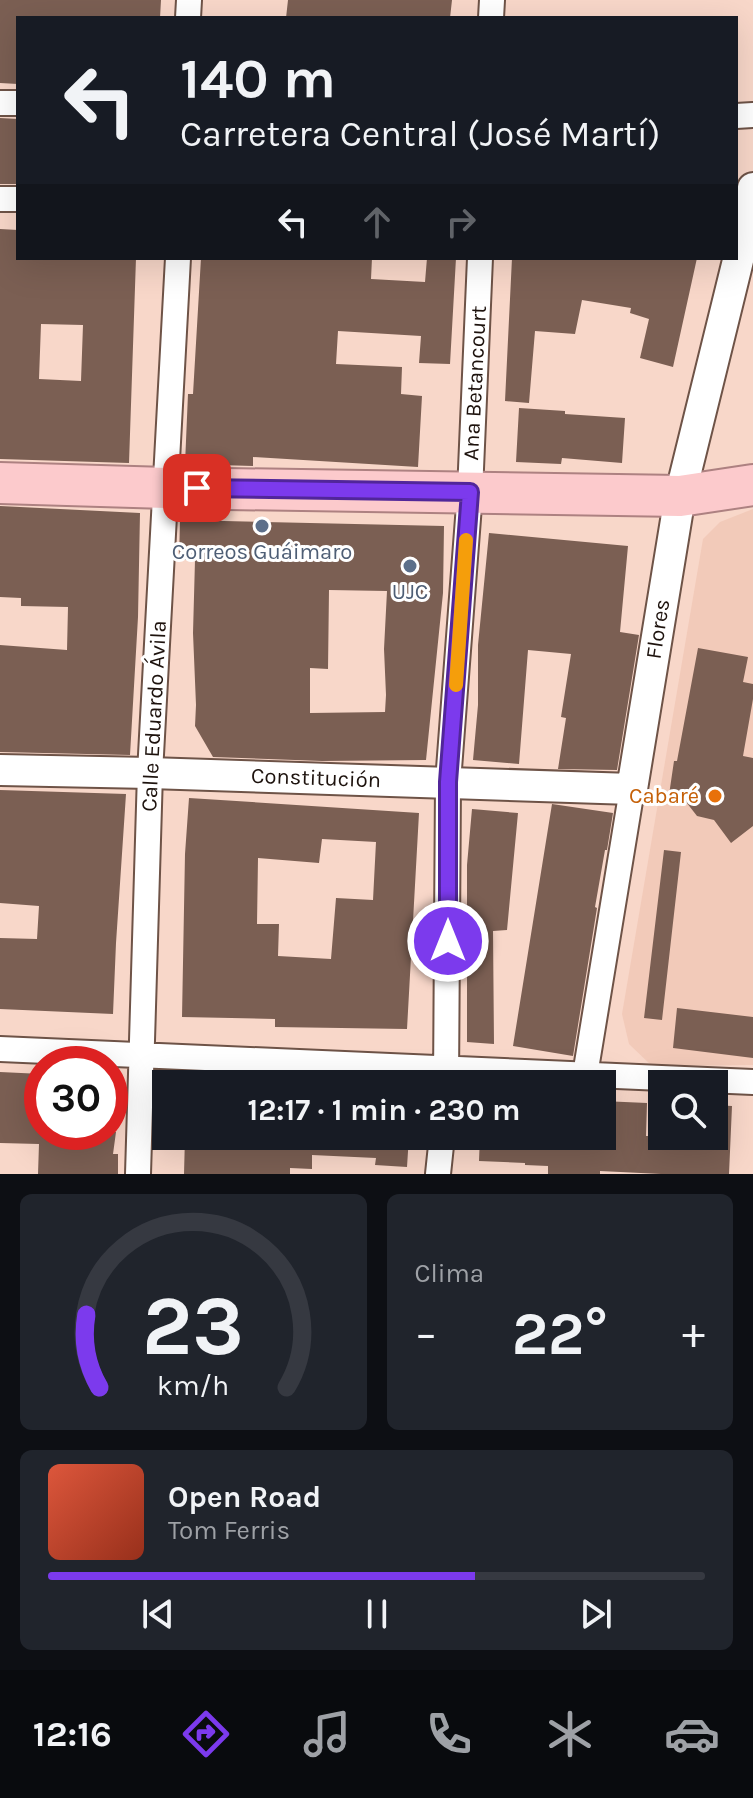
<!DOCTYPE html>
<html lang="es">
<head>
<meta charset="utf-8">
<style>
	body { margin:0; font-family:Karla,sans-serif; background:#20242c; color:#f1f3f6; height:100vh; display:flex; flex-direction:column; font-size:30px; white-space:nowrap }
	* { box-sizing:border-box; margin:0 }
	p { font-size:26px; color:#9ea1a6 }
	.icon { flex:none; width:44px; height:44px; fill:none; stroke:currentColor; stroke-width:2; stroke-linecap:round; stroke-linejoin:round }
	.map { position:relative; height:1174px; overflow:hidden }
	.drawer { display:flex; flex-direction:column; gap:20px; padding:20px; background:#0d0f14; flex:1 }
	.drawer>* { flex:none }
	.guide { position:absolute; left:16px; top:16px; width:722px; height:244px; border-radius:0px; box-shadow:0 8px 32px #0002; background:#171b24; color:#f1f3f6; overflow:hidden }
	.buttons { position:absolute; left:648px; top:1070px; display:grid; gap:16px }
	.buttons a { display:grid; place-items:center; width:80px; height:80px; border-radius:0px; background:#171b24; box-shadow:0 8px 32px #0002; font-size:40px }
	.speed { position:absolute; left:24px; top:1046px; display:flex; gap:16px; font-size:40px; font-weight:700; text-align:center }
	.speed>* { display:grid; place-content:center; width:104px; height:104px; border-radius:50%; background:#171b24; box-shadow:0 8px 32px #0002; line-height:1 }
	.speed .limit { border:12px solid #d22; background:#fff; color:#111 }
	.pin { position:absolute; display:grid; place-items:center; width:68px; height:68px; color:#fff; margin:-34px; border-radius:16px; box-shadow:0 4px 12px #0006 }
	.me { position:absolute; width:88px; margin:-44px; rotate:0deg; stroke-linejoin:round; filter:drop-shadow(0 0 6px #0008) }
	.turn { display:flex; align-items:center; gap:28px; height:168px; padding:0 32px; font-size:36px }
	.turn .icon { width:104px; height:104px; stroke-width:2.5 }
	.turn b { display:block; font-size:56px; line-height:68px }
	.lanes { display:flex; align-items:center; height:76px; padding:0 32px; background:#0003; justify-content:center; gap:40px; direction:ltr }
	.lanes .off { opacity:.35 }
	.big { font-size:60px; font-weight:700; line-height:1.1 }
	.drawer .widget { flex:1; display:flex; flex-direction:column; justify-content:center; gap:12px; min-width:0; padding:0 28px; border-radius:12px; background:#20242c }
	.drawer .dial { align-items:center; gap:0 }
	.dial svg { height:208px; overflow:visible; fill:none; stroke:#363941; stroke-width:7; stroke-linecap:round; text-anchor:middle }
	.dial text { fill:#f1f3f6; stroke:none }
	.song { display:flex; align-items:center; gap:24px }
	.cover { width:96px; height:96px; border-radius:12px; background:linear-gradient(135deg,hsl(10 70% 55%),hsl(10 70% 35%)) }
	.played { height:8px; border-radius:4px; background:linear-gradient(90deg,#7c3aed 65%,#363941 65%) }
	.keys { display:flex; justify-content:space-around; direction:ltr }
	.heat { display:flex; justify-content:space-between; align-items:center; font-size:44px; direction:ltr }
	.drawer .tiles { flex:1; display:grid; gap:20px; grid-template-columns:1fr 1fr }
	.widget:last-child { grid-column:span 2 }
	.trip { position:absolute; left:152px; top:1070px; width:464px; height:80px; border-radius:0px; background:#171b24; box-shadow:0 8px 32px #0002; font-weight:700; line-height:80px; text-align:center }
	.dock { display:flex; height:128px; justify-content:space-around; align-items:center; background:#090b0e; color:#9ea1a6 }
	.dock .icon { width:56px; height:56px }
	.dock .selected { color:#7c3aed }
	.dock b { font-size:36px; color:#f1f3f6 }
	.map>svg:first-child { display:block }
	.built { fill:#f2cab9 }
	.building { fill:#7b5f53; fill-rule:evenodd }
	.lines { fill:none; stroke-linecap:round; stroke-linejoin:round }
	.minor-casing { stroke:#6e5347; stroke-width:28 }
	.tertiary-casing { stroke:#6e5347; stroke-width:34 }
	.trunk-casing { stroke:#ad8181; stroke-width:44 }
	.minor { stroke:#fff; stroke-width:24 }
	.tertiary { stroke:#fff; stroke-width:30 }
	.trunk { stroke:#fccacc; stroke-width:40 }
	.route-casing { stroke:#51269a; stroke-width:20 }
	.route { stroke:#7c3aed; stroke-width:14 }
	.slow { stroke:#f59e0b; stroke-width:14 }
	.service-dot { fill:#5c6f8a; stroke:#fff; stroke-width:3 }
	.food-dot { fill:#e8710a; stroke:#fff; stroke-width:3 }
	.labels { text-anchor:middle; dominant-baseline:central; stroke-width:6; stroke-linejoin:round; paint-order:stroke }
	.street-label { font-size:22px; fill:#1d120d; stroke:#fff }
	.service-label { font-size:22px; fill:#4e5e75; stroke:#fff }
	.food-label { font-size:22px; fill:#c56008; stroke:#fff; text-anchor:end }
</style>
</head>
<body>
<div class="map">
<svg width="753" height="1174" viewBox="0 0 753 1174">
	<rect width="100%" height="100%" fill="#f8d7c9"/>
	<path class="built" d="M753,509v556l-101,1 -23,-22 -7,-30 81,-475 17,-17z"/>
	<path class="building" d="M0,0h161l-1,18 -121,-2v2h-21v66l-18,-1z
		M288,0h164l-2,18h-164z
		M0,118l18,1v65h-18z
		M0,229l18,1v28h118l-7,205 -129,-4zM41,324l42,1 -2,56 -42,-2z
		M201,258h171l-1,21 54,3 2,-24h29l-6,106 -31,-1 2,-27 -83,-5 -2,33 66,3 -1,27 21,2 -4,71 -165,-10v9l-68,-2 3,-70h5z
		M512,258h185l-24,109 -33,-9 9,-39 -19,-6 1,-5 -49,-8 -7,34 -40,-3 -6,72 -24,-2z
		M519,408l46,3v3l60,4 -3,45 -60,-5 -1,6 -45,-2z
		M0,506l140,7 -2,104 -8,138 -130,-3v-107l67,5 1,-43 -47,-1v-8l-21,-1z
		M180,520l264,6 -1,67 -17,167 -104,1 -109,-4 -18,-31 1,-21 -3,-72 2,-73h-16zM329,590l58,1 -3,58 2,46 -1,17 -75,1v-45l18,1z
		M489,533l139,13 -8,86 19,3 -22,135 -59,-1 8,-51 -5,-1 10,-63 -43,-4 -9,114 -46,-4 5,-55v-60z
		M698,648l50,9 -5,25 10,2v15l-10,57 10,2v68l-22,17 -17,-23 -17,-4 -14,-18 -14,-3 5,-34h3z
		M0,790l126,4 -10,149 -3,71 -113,-5v-71l37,1 2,-33 -39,-3z
		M189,798l230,15 -12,216 -132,-2v-8l-93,-2 3,-163zM322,839l54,3 -3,58 -37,-2 -5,61 -53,-3 1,-32h-22l1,-66 61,5z
		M552,804l61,9 -6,37h-2l-10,57 2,1 -24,148 -60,-10z
		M472,809l46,4 -11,117 -14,1 1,113 -27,-2v-177z
		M664,850l17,2 -19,168 -18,-2z
		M677,1008l76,9v41l-80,-10z
		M0,1072l42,2v58h74l-3,22h5v20h-80l1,-30 -39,-1z
		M602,1101l45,2 -1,33h68v-31l18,1 -3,68h-68l-61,-3v3h-52v-8l-23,-1v-2l-46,-2 1,-25h122z
		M185,1136h224l-2,31 -32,-2 1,-7 -64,-3v14l-22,-1v6h-106z"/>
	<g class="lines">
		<g class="minor-casing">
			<path id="minor" d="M188,18l1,-18
				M491,18l1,-18
				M0,103h18
				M736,116l17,-1
				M0,199h18
				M0,1049l753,33
				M585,1075l47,-286
				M446,1084l2,-302 22,-290 10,-234
				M138,1174l12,-401 28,-515
				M438,1174l4,-38"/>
		</g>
		<g class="tertiary-casing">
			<path id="tertiary" d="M0,770l150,3 482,16 48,-293 65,-264 8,-44"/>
		</g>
		<g class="trunk-casing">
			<path id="trunk" d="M0,483l167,5 513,8 73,-11"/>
		</g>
		<use href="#minor" class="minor"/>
		<use href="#tertiary" class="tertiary"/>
		<use href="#trunk" class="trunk"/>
	</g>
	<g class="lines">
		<g class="route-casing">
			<path id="route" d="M197,488l273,4 -22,290v159"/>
		</g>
		<use href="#route" class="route"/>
		<path class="slow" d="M456,685l10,-145"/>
	</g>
	<g class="service-dot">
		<circle cx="262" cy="526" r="8"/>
		<circle cx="410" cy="566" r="8"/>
	</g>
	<circle class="food-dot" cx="715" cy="796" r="8"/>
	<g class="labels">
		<g class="street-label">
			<text transform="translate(475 383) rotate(-87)">Ana Betancourt</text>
			<text transform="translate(658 629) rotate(-81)">Flores</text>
			<text transform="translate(154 716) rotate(-87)">Calle Eduardo Ávila</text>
			<text transform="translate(316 778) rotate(2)">Constitución</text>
		</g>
		<g class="service-label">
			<text x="262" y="552">Correos Guáimaro</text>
			<text x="410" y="592">UJC</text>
		</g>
		<g class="food-label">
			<text x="699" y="796">Cabaré</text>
		</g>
	</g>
</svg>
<div class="buttons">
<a><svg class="icon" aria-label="search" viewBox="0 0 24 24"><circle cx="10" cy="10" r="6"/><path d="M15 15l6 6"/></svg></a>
</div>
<div class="speed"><div class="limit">30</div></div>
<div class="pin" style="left:197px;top:488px;background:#d93025"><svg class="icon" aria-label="arrive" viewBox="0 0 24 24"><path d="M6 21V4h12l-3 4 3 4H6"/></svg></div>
<svg class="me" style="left:448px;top:941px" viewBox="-20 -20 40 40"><circle r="17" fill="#7c3aed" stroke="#fff" stroke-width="3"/><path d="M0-11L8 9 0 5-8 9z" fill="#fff"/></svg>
<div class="trip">12:17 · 1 min · 230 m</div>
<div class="guide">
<div class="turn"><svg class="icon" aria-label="left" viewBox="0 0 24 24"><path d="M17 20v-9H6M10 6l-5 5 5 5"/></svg><div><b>140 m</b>Carretera Central (José Martí)</div></div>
<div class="lanes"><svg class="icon" aria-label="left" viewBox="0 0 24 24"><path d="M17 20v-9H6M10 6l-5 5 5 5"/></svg><svg class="icon off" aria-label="ahead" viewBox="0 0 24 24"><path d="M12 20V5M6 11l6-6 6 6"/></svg><svg class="icon off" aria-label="right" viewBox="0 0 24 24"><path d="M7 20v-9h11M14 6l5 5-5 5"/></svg></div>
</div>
</div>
<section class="drawer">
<div class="tiles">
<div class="widget dial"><svg viewBox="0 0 100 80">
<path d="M14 69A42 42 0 1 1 86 69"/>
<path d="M14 69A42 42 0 0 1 9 41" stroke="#7c3aed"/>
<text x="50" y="56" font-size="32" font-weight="700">23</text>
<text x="50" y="72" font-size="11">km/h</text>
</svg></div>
<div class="widget"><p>Clima</p>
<div class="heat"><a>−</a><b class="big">22°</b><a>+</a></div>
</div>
<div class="widget">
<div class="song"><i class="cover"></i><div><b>Open Road</b><p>Tom Ferris</p></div></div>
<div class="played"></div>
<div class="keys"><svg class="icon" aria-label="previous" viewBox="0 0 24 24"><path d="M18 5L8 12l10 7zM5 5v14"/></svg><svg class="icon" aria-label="pause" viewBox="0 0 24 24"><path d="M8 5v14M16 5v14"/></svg><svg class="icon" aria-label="next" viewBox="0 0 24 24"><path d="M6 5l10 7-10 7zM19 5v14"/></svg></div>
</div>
</div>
</section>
<nav class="dock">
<b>12:16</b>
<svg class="icon selected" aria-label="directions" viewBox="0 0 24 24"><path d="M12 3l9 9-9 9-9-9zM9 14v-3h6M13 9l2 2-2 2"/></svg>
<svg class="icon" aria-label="music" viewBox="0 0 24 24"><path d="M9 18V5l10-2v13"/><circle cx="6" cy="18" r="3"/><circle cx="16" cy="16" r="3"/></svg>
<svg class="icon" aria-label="phone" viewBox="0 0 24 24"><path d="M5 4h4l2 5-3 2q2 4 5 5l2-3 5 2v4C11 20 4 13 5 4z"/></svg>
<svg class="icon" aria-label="climate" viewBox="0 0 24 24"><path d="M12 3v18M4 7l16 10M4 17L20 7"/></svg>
<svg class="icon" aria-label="car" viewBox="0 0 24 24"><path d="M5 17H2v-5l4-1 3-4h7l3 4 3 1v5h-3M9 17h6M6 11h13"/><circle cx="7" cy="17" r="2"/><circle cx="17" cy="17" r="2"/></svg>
</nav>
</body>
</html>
